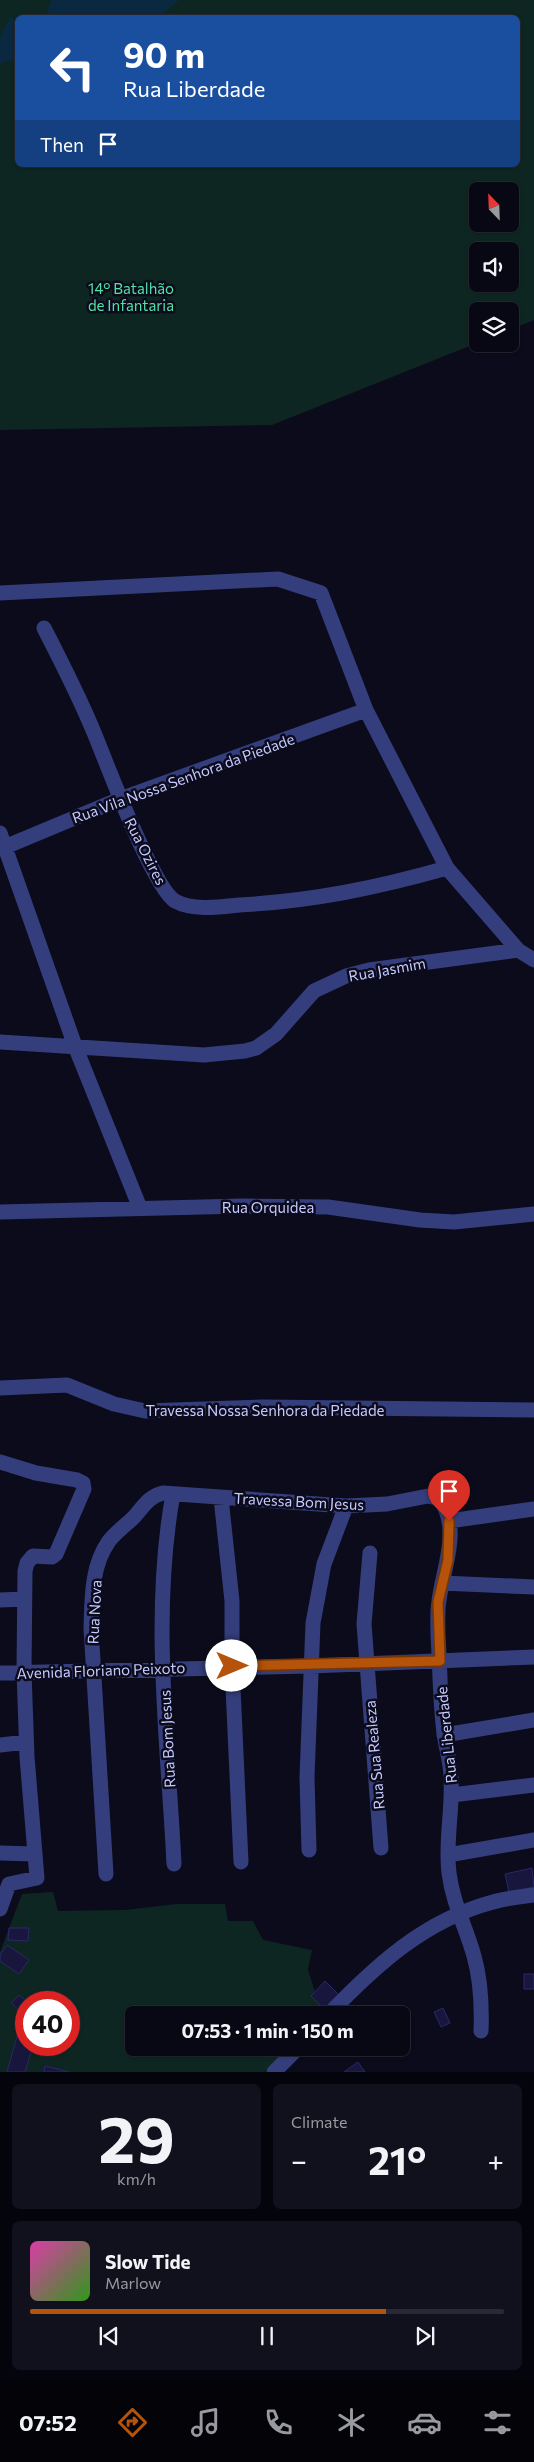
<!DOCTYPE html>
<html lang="en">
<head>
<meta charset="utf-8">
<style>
	body { margin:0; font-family:Commissioner,sans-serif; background:#11111e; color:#f1f3f6; height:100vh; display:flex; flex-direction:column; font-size:19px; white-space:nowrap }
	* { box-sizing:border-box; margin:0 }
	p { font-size:16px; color:#989aa0 }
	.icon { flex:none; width:28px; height:28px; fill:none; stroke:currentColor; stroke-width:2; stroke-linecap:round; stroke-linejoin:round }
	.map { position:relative; height:2072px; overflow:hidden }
	.details { display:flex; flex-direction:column; gap:12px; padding:12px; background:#04040c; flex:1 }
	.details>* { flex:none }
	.banner { position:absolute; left:15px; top:15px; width:505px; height:152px; border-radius:8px; box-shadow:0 1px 4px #0004,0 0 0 1px #292934; background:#1a4fa0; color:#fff; overflow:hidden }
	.needle { width:32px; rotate:337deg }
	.tools { position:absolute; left:469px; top:182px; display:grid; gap:10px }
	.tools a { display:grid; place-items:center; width:50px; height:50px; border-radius:8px; background:#080815; box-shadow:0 1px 4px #0004,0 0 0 1px #292934; font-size:25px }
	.speed { position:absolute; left:15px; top:1991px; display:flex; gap:10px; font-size:25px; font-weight:700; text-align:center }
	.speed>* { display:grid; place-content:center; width:65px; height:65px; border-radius:50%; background:#080815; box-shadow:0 1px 4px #0004,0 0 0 1px #292934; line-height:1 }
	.speed .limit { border:8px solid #d22; background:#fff; color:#111 }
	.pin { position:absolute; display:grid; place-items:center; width:42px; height:42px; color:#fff; margin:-51px -21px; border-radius:50% 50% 50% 0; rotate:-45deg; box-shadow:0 0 5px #0007 }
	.pin .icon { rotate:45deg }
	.me { position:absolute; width:55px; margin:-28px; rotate:90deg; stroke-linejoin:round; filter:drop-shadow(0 0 4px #0008) }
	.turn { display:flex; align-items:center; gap:18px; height:105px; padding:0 25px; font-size:22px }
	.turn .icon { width:65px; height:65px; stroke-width:2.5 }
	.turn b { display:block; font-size:35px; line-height:42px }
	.then { display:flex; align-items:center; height:48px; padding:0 25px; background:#0003; gap:10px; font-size:19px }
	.big { font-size:38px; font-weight:700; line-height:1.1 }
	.details .card { flex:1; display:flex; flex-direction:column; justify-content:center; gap:8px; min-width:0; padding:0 18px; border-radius:8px; background:#11111e }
	.details .dial { align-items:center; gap:0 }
	.dial b { font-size:65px; line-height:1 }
	.song { display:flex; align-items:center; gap:15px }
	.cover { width:60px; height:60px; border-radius:8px; background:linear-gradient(135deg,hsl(320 70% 55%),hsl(110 70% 35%)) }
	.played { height:5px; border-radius:2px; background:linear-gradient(90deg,#b45309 75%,#292934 75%) }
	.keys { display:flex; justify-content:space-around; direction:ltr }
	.heat { display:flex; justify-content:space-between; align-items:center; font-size:28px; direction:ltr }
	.details .tiles { flex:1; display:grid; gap:12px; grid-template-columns:1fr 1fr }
	.card:last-child { grid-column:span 2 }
	.trip { position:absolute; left:125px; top:2006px; width:285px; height:50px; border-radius:8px; background:#080815; box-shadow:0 1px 4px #0004,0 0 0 1px #292934; font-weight:700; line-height:50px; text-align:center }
	.tabs { display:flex; height:80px; justify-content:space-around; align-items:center; background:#030308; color:#989aa0 }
	.tabs .icon { width:35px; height:35px }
	.tabs .current { color:#b45309 }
	.tabs b { font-size:22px; color:#f1f3f6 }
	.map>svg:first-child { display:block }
	.green { fill:#0e2621; fill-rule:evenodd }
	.water { fill:#0a2840 }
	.building { fill:#18163d; stroke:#2a286a }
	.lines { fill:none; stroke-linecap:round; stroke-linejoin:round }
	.minor { stroke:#343e7c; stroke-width:15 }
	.route-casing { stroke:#753606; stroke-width:12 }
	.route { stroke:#b45309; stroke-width:9 }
	.labels { text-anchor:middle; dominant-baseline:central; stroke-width:5; stroke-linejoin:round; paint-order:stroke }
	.park-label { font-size:15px; fill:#50e1a4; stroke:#0b0b1c }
	.street-label { font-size:15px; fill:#c6c9ff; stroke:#0b0b1c }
</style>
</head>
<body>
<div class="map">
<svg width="534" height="2072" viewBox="0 0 534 2072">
	<rect width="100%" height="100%" fill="#0b0b1c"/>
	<path class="green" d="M0,0h534v320l-24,10v-19h-32l-1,32 -205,82 -272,5zM18,18h500v147h-500zM478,191h32v33h-32zM478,251h32v33h-32z
		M53,1892l5,19 67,-1 51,-6h49l3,17h25l10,19 49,10 -4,20 14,44 -188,1v33h155l-24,24h-265v-120l22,-58zM26,2002h43v43h-43z"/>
	<path class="water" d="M51,0h128l-20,17h-113z
		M11,17l6,5v38l-11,1 -6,3v-28z"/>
	<path class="building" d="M532,1868l2,19 -25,5 -4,-18z
		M9,1928h20l-1,13 -20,-1z
		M7,1945l22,15 -10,14 -19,-13v-6z
		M524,1974h10v15h-10z
		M325,1981l14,14 -14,15 -14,-14z
		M19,1995l8,7 -1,7 -4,4 -11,-10z
		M443,2008l7,15 -9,4 -7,-15z
		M18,2033l8,3v9h7l-8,27h-18z
		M358,2062l7,10h-21z
		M45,2066l24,6h-25z"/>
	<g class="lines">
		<path class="minor" d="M0,593l278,-14 43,14 45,117 81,158 71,82 16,10
			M44,628c18,35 36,70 51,107 12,29 58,153 80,166 18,10 45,6 64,4 74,-4 137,-17 208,-37
			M0,833l75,213 65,162
			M0,849l120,-50 246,-89
			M0,1042l204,13 41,-4 11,-3 20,-14 38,-43 32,-15 23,-6 149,-20
			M0,1212l243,-6 85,1 92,13 34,2 80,-8
			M0,1388l67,-3 47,19 31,7 118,-4 271,3
			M0,1462l36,11 41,7 6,3 1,6 -28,65 -4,3 -19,-1 -6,7 -2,8 -1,100 3,86 10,121 -28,6 -9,25
			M173,1494c-22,121 -5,248 1,370
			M221,1498l11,103v65l9,196
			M449,1521l85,-12
			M370,1553l-6,71 17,224
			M442,1583l92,4
			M0,1600l24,-1
			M0,1673l311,-7 223,-9
			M444,1735l90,-15
			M0,1745l26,-3
			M452,1795l82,-10
			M309,1850l-2,-73 6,-154 11,-59 22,-58
			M0,1853l35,1
			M448,1855l86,-15
			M106,1874l-15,-246c1,-29 0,-62 18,-87 7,-9 17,-16 25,-24 9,-10 15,-21 29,-24l183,13 41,-2 41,-8 11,2c23,30 4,70 0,103 -2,11 -1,23 -1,34 2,32 2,66 6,98 2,15 7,30 7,45 2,32 -6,63 -2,95 4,31 17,54 25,83 7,25 8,50 7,75
			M328,2015c48,-50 97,-95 165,-113 13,-4 27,-5 41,-7
			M274,2072l24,-24"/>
	</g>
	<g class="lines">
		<g class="route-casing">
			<path id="route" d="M232,1666l208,-5 -2,-59 10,-42 1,-39"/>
		</g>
		<use href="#route" class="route"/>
	</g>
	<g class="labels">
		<g class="park-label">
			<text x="131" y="288">14° Batalhão<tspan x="131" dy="17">de Infantaria</tspan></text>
		</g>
		<g class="street-label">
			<text transform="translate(183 778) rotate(-20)">Rua Vila Nossa Senhora da Piedade</text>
			<text transform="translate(146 851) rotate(63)">Rua Ozires</text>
			<text transform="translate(387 969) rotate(-10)">Rua Jasmim</text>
			<text x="268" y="1207">Rua Orquidea</text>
			<text x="265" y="1410">Travessa Nossa Senhora da Piedade</text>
			<text transform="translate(299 1501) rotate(3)">Travessa Bom Jesus</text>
			<text transform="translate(94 1612) rotate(-87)">Rua Nova</text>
			<text transform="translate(101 1670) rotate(-2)">Avenida Floriano Peixoto</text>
			<text transform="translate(446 1735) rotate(-96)">Rua Liberdade</text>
			<text transform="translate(167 1739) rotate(-93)">Rua Bom Jesus</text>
			<text transform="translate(374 1755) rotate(-95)">Rua Sua Realeza</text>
		</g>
	</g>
</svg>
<div class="tools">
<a><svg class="needle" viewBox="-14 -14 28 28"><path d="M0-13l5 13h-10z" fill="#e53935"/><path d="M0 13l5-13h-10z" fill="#989aa0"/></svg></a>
<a><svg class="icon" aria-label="sound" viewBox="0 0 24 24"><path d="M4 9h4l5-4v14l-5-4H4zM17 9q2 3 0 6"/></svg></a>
<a><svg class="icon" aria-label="layers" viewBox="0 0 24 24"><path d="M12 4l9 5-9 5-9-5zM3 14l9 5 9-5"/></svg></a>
</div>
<div class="speed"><div class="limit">40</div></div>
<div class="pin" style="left:449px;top:1521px;background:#d93025"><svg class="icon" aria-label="arrive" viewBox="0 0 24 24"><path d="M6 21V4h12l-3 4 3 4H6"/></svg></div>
<svg class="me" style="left:232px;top:1666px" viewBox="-20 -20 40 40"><circle r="19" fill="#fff"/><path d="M0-13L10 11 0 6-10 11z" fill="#b45309"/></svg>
<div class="trip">07:53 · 1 min · 150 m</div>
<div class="banner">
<div class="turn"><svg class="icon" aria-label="left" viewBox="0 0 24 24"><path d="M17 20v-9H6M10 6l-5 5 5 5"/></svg><div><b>90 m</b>Rua Liberdade</div></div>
<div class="then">Then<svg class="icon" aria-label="arrive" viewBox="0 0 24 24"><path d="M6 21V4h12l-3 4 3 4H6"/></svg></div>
</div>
</div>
<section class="details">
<div class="tiles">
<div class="card dial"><b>29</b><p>km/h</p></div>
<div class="card"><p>Climate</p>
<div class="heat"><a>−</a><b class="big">21°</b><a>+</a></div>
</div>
<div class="card">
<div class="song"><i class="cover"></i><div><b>Slow Tide</b><p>Marlow</p></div></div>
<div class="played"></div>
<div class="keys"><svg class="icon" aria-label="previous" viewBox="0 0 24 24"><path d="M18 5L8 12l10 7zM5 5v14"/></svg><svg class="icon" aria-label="pause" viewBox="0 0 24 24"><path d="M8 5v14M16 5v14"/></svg><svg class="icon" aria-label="next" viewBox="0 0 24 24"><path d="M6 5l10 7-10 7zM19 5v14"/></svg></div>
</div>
</div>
</section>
<nav class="tabs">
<b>07:52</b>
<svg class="icon current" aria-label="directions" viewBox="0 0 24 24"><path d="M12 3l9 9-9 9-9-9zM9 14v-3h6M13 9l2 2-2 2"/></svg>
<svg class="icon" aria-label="music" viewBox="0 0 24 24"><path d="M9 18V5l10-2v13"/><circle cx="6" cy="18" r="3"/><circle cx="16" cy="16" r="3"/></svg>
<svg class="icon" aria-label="phone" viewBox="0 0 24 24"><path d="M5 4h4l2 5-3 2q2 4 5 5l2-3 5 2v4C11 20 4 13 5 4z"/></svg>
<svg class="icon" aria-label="climate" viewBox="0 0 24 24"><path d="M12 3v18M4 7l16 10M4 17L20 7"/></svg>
<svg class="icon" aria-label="car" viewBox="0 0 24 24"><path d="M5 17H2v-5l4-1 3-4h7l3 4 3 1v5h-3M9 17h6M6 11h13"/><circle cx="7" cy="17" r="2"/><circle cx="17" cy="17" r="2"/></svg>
<svg class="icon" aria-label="filters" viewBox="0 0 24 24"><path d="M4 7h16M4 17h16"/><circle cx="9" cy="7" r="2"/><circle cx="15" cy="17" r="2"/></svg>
</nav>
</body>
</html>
